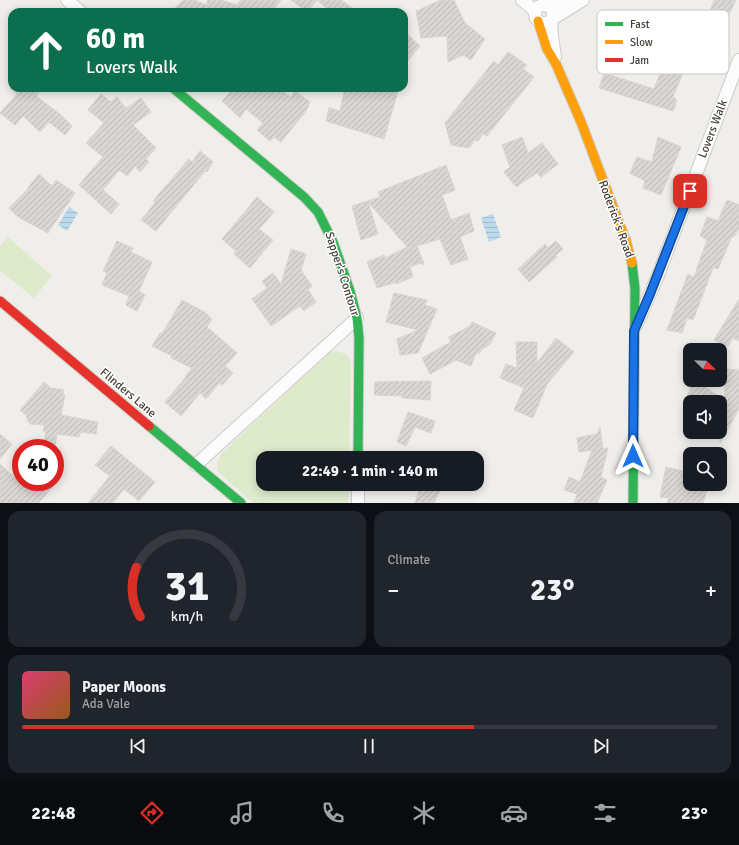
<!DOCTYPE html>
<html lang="en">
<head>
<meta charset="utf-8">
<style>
	body { margin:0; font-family:Signika,sans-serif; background:#20242c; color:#f1f3f6; height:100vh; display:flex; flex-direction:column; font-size:15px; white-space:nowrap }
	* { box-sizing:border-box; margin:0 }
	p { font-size:13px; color:#9ea1a6 }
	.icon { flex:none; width:22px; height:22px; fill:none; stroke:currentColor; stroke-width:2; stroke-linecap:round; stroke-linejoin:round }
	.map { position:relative; height:503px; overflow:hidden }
	.side { display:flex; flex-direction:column; gap:8px; padding:8px; background:#0d0f14; flex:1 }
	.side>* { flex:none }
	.banner { position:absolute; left:8px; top:8px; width:400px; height:84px; border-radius:12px; box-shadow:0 2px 10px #0003; background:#0b6e4f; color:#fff; overflow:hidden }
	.needle { width:26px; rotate:113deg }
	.controls { position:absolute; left:683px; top:343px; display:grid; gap:8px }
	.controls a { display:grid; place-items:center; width:44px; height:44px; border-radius:8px; background:#171b24; box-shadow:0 2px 10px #0003; font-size:20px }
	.speed { position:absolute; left:12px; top:439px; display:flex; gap:8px; font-size:20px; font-weight:700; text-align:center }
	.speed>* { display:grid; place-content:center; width:52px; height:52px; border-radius:50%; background:#171b24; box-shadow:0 2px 10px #0003; line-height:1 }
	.speed .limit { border:6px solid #d22; background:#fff; color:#111 }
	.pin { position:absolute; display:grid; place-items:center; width:34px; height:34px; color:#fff; margin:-17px; border-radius:8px; box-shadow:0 2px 6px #0006 }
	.me { position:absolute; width:44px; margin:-22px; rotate:0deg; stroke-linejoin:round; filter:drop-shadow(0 0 3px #0008) }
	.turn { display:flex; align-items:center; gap:14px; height:84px; padding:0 12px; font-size:18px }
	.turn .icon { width:52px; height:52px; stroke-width:2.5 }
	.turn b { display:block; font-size:28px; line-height:34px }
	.big { font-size:30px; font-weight:700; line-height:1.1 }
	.side .card { flex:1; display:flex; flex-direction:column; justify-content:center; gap:6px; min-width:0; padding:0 14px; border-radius:12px; background:#20242c }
	.side .dial { align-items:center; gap:0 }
	.dial svg { height:104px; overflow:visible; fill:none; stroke:#363941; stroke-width:7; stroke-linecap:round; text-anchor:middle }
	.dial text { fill:#f1f3f6; stroke:none }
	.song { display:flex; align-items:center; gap:12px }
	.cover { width:48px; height:48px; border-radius:6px; background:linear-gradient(135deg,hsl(340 70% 55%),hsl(30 70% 35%)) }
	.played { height:4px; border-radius:2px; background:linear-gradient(90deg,#d93025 65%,#363941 65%) }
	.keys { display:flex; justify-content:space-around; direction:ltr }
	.heat { display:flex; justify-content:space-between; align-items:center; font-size:22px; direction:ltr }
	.side .tiles { flex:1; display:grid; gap:8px; grid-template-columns:1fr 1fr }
	.card:last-child { grid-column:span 2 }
	.trip { position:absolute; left:256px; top:451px; width:228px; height:40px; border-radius:12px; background:#171b24; box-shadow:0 2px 10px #0003; font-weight:700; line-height:40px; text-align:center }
	.tabs { display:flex; height:64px; justify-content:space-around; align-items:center; background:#090b0e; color:#9ea1a6 }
	.tabs .icon { width:28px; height:28px }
	.tabs .selected { color:#d93025 }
	.tabs b { font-size:18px; color:#f1f3f6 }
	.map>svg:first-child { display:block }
	.park { fill:#deeacc }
	.water { fill:url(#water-rules) }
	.building { fill:url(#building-hatch); stroke:#d8d5d1 }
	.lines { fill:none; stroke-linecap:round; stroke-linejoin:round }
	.street-casing { stroke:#ceccc8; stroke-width:14 }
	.fast-casing { stroke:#cfcbc2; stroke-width:11 }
	.slow-casing { stroke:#cfcbc2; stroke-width:11 }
	.jam-casing { stroke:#cfcbc2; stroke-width:11 }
	.street { stroke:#fdfcfc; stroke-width:12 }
	.fast { stroke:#30b455; stroke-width:9 }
	.slow { stroke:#ff9f0a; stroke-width:9 }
	.jam { stroke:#e5322d; stroke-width:9 }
	.route-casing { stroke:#114b97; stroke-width:10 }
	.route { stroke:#1a73e8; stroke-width:7 }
	.labels { text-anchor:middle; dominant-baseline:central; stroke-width:3; stroke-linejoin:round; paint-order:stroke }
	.street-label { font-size:12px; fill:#464037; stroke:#fff }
	.key { fill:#fff; stroke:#c8c6c3; stroke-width:1 }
	.key-label { font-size:11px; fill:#464037 }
</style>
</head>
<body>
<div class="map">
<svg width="739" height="503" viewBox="0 0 739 503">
	<defs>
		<pattern id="water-rules" width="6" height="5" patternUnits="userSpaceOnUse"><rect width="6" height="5" fill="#bcdaec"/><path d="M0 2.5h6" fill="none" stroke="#a3bccb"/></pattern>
		<pattern id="building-hatch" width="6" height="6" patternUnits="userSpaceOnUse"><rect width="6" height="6" fill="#dad7d3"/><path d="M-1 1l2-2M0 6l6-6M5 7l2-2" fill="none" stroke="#bcbab6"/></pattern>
	</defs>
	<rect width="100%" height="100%" fill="#f0eeeb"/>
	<path class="park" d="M8,237l44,39 -18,22 -34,-27v-25z
		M338,351l9,4 4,6 -2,97h-86v26h86l-1,19h-95l-35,-31 -1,-8 4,-10 108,-102z"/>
	<path class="water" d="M69,207l9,6 -11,18 -9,-6z
		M493,214l8,23 -12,5 -8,-24z"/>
	<path class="building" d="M183,0h12l11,5 2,-5h13l16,5 4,-5h40l-10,12h-100z
		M291,0h50l17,12h-27l-14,-12 -10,12z
		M441,0h13l11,23 20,16 -14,21 -8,-5 -15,7 -1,-26 -26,2 -5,-27z
		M714,0h22l-9,18 -17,-7z
		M635,11l25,19 41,15 -13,29 -5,-2 -10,25 4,3 -4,11 -74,-23 5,-15 50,16 7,-18 -14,-16 -3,5 -30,-12 -3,-5 10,-27 8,4z
		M404,31l16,15 -16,19z
		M508,52l19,13 -4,4 11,8 -47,59 -4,-2 -5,7 -3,-1 -6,8 -18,-3 -6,-22 49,-62 4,4z
		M10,88h33l-7,8 24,18 12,12 -7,9 -16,-13 -9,10 -17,-16 -8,9 -15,-12 17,-19z
		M234,88h43l14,9 4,-6 15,11 -4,9 -25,31 -7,-5 -4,4 -13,-11 6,-7 -17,-14 -6,9 -18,-17z
		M345,88h42l11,3 -14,48 -58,-18 3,-13 11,3z
		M101,94l10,8 6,-5 9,11 15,-10 10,14 -18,13 23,23 -10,11 3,3 -9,10 -5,-6 -8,10 -8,-6 -16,20 16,14 -8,10 -32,-29 24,-28 -17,-14 18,-20 -16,-13z
		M522,137l6,16 14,-10 16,21 -17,13 -4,-4 -21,14 -12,-15 6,-5 -8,-22z
		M658,137l23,10 -20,48 -18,-7 2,-7 -15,-8 7,-16 15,5z
		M200,151l13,11 -6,10 -2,-1 -49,60 -15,-11 14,-17 -2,-2 36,-42 3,3z
		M446,165l9,25 -13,5 9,25 18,-7 5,18 -14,6 8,22 -17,6 -11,-26 -23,7 7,18 -2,1 -2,-2 -10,4 3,10 -17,7 1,-2 -20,6 -10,-26 17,-7 1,3 22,-11 -39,-45 10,32 -17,6 -9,-34 28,-9 -2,-5z
		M39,174l13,12 4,-6 19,13 -27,40 -30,-16 -9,-9 19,-19h-1z
		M257,197l17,15 -15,17 14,11 -23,28 -16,-14 2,-3 -14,-12z
		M727,200l12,5v23l-5,9 -2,-1 -14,33 -5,-1 -20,52 -6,-2 -5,15 -15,-3 21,-56 6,3 13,-37 -7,-4 7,-19 11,4z
		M117,241l16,7 -2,4 21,10 -13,29 6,4 -8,16 -11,-6 3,-9 -27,-11 5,-12 -4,-2z
		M556,241l7,8 -8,7 2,1 -28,25 -11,-13 27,-25 3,4z
		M291,249l15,5 -5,16 11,16 -4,4 8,12 -12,9 -4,-5 -29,20 -19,-27 15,-11 -5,-7 11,-8 8,11z
		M394,293l33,7 -2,5 12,4 -19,44 -18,2 -3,-16 21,-9 -32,-8z
		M739,299v42l-6,-3 -5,8 -14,-6z
		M182,300l24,13 6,6 -5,8 30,26 -12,13 8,7 -11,12 -3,-2 -13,16 -6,-6 -19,23 -16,-14 21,-25 -1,-1 7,-8 -21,-10 1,-2 -20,-10 8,-13 2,1z
		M472,322l24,11 -6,11 -9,6 -2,4 -3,-1 -5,13 -15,-6 -26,14 -8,-16 29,-16 -2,-5 21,-11z
		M556,338l18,14 -27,32 -14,34 -19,-8 10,-22 -24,-10 6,-14 11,4 -1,-26h21v21z
		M726,369l13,1v39l-19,34v-41h-36l11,-22 29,20z
		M431,381l-1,19 -28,-2 1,-2 -29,-1 1,-13z
		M44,382l7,6 13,2 -1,4 2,1 -4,20 37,7 -2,12 -15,-2 -2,5 -22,-3 -2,14 -12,-2 3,-14 -3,-1 2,-6 -15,-1 -2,-3 -2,-6 -6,-5z
		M408,412l27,9 -4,12 -16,-6 -9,19 -9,-4z
		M600,427l3,22 5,-1 -7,29 6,3 -10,23h-23l3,-9 -13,-4 5,-13 11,5 12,-32 -13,2 -2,-14 20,-4z
		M0,434l12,10 -12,15z
		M111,446l44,36 -16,19 -15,-12 -11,14h-25l22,-27 -15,-11z
		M0,464l19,18h26l7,6 -14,15h-38z
		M666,467l24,6v11h19l-6,19h-36l2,-5 -9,-1z
		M421,484l19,7 -6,12h-19z"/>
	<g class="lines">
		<g class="street-casing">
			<path id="street" d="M67,0l14,12
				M522,0l13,11
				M535 14a9 9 0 1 1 18 0a9 9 0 1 1-18 0Z
				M547,6l20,-6
				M552,19l31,-19
				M551,20l1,17 3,20
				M636,326l21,-48 82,-218
				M196,465l161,-147
				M358,503v-19"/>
		</g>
		<g class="fast-casing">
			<path id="fast" d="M173,88l131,109 14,15 15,30 17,49 7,27 2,20 -1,120
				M632,263l3,26 -2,214
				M149,426l92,77"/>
		</g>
		<g class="slow-casing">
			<path id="slow" d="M538,21l9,28 9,15 25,58 45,119 6,22"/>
		</g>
		<g class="jam-casing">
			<path id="jam" d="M0,301l149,125"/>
		</g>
		<use href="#street" class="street"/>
		<use href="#fast" class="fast"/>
		<use href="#slow" class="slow"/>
		<use href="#jam" class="jam"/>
	</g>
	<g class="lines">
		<g class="route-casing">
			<path id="route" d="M633,456l1,-125 16,-37 40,-103"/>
		</g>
		<use href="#route" class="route"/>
	</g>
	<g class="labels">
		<g class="street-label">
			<text transform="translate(713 129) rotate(-69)">Lovers Walk</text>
			<text transform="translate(616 219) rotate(70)">Roderick's Road</text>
			<text transform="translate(342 274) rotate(72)">Sapper's Contour</text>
			<text transform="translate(128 393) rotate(40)">Flinders Lane</text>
		</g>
	</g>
	<rect x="597" y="10" width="132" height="64" rx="6" class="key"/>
	<rect x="605" y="22" width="18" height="4" fill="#30b455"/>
	<rect x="605" y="40" width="18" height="4" fill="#ff9f0a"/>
	<rect x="605" y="58" width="18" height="4" fill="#e5322d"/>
	<g class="key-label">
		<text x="630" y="28">Fast</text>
		<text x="630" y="46">Slow</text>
		<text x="630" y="64">Jam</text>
	</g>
</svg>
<div class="controls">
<a><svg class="needle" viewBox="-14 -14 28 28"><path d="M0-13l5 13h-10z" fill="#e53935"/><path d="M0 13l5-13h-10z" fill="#9ea1a6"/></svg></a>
<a><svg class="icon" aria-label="sound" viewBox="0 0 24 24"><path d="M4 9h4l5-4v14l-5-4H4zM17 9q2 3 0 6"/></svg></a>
<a><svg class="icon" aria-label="search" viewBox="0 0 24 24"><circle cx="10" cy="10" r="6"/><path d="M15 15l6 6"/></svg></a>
</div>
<div class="speed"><div class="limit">40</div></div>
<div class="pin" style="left:690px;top:191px;background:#d93025"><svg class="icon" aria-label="arrive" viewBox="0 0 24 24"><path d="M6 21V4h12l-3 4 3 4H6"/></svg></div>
<svg class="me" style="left:633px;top:456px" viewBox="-20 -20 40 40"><path d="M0-17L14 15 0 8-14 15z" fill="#1a73e8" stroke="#fff" stroke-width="4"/></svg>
<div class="trip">22:49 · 1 min · 140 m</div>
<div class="banner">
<div class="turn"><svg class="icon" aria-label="ahead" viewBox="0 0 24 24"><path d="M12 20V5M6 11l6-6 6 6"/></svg><div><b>60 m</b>Lovers Walk</div></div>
</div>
</div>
<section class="side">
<div class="tiles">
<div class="card dial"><svg viewBox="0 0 100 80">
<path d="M14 69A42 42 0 1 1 86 69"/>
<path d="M14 69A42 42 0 0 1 11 31" stroke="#d93025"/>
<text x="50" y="56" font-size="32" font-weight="700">31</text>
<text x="50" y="72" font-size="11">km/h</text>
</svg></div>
<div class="card"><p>Climate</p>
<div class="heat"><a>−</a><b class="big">23°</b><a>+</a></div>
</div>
<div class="card">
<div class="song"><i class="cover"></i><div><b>Paper Moons</b><p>Ada Vale</p></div></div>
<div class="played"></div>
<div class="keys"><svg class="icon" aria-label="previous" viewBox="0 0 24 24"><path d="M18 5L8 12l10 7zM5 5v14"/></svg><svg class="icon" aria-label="pause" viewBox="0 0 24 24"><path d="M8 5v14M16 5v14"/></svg><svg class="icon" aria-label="next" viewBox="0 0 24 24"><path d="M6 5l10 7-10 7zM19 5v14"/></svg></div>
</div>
</div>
</section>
<nav class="tabs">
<b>22:48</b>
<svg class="icon selected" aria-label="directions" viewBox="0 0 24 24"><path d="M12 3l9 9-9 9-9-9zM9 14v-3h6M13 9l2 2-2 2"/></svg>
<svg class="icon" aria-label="music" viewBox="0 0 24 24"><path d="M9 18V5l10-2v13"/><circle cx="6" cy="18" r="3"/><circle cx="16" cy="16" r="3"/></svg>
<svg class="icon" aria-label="phone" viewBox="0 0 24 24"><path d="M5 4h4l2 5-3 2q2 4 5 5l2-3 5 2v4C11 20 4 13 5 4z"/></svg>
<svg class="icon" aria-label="climate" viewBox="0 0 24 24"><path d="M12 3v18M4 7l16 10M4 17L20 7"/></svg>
<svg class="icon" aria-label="car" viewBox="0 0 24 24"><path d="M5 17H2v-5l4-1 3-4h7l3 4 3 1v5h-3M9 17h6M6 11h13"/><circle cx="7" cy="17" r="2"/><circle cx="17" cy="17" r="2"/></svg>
<svg class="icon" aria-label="filters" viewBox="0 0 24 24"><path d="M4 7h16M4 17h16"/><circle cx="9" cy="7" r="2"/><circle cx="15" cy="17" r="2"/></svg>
<b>23°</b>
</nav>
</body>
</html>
